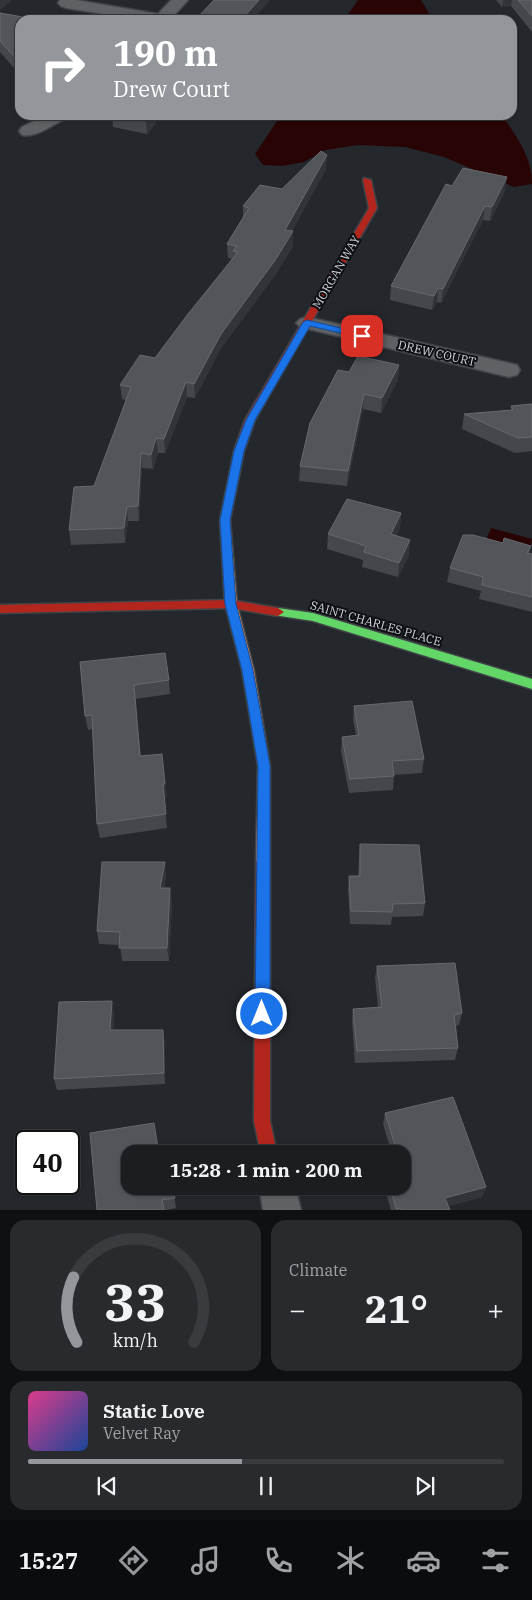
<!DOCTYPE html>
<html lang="en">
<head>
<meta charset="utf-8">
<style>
	body { margin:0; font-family:"IBM Plex Serif",serif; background:#282a2e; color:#f1f3f6; height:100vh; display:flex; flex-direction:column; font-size:19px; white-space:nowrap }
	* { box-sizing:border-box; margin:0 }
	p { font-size:16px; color:#a0a2a5 }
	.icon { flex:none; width:28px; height:28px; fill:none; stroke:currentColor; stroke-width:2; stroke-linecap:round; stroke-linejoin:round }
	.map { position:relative; height:1210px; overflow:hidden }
	.drawer { display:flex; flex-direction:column; gap:10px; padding:10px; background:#0f1012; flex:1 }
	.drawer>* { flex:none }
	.top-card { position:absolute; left:15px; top:15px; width:502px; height:105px; border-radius:15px; box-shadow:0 1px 4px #0004,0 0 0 1px #393b3f; background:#93979c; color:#fff; overflow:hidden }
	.speed { position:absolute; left:15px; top:1130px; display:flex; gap:10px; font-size:25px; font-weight:700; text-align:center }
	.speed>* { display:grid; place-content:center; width:65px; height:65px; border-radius:50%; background:#1b1d21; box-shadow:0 1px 4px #0004,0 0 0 1px #393b3f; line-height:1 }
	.speed .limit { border:2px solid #111; border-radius:8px; background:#fff; color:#111 }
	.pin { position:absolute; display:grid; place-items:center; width:42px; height:42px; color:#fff; margin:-21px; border-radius:10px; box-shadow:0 2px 8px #0006 }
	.me { position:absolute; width:55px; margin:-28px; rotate:0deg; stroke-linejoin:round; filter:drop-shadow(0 0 4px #0008) }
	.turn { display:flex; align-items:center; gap:18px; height:105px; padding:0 15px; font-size:22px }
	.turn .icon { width:65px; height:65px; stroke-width:2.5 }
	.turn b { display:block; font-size:35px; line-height:42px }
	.big { font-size:38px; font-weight:700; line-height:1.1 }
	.drawer .card { flex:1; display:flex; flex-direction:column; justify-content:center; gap:8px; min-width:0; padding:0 18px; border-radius:15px; background:#282a2e }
	.drawer .dial { align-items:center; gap:0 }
	.dial svg { height:130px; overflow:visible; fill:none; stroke:#393b3f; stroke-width:7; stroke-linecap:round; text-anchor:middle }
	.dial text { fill:#f1f3f6; stroke:none }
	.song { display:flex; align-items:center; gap:15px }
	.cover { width:60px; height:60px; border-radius:8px; background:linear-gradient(135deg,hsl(330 70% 55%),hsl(220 70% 35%)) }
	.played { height:5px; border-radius:2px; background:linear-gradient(90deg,#93979c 45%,#393b3f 45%) }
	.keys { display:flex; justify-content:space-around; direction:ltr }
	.heat { display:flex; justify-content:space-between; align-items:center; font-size:28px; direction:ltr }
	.drawer .tiles { flex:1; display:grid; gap:10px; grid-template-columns:1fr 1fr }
	.card:last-child { grid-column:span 2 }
	.trip { position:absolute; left:121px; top:1145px; width:290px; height:50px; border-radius:15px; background:#1b1d21; box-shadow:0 1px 4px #0004,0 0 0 1px #393b3f; font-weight:700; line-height:50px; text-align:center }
	.tab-bar { display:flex; height:80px; justify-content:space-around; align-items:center; background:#0b0c0d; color:#a0a2a5 }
	.tab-bar .icon { width:35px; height:35px }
	.tab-bar .on { color:#93979c }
	.tab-bar b { font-size:22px; color:#f1f3f6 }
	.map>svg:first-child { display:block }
	.water { fill:#290404 }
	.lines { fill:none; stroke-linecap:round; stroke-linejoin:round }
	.street-casing { stroke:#404347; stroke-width:3 }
	.fast-casing { stroke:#404347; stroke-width:3 }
	.slow-casing { stroke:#404347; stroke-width:3 }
	.jam-casing { stroke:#404347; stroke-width:3 }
	.street { fill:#5f6165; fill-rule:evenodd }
	.fast { fill:#63d668; fill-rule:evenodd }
	.slow { fill:#ff974d; fill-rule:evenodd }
	.jam { fill:#b3261e; fill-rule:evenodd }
	.wall { fill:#44474b }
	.shaded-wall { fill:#313438 }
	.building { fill:#52565a; stroke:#66696e }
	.route { fill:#1a73e8; stroke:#114b97 }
	.labels { text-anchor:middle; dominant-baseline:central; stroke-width:4; stroke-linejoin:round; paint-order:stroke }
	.street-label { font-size:12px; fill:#cfd3d9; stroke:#0d0f13 }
</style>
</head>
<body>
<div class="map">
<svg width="532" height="1210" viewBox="0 0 532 1210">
	<rect width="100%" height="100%" fill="#24272c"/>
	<path class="water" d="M358,0h63l12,20h-89z
		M281,115h221c15,23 30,41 30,69l-18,3 -70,-30 -39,-10 -47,-2 -33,5 -21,12 -21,4 -20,-1 -8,-11z
		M491,528l41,11 -3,16 -44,-12z"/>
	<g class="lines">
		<g class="street-casing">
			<path id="street" d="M60,0h16l82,14 13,-14h17l-18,20h-30l-74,-12 -5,-2 -3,-3z
				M46,115h22l-3,4c-13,6 -29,19 -43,16l-3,-4 3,-4z
				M307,317l202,46 8,2 3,5 -3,5 -8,2 -209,-50 -4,-4 4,-4z
				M259,1186h36l6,24h-38z"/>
		</g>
		<g class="fast-casing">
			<path id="fast" d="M278,608l35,5 219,66v10l-219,-68 -39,-6 -2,-3z"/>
		</g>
		<g class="slow-casing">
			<path id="slow" d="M235,468l5,3 -10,49 7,84 17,66 16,96v97l-2,4 -5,2 -5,-2 -2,-4 2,-97 -16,-96 -17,-66 -5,-84 10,-49z"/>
		</g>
		<g class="jam-casing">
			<path id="jam" d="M364,178l7,2 6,28 -122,212 -11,31 -4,20 -1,2h-8l-1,-2 4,-20 11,-31 124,-212 -6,-28z
				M231,600l47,8 6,4 -6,4 -47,-8 -231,5v-8z
				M263,857l5,2 2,4v258l7,33h-16l-7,-33 2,-258 2,-4z"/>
		</g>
		<use href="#street" class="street"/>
		<use href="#fast" class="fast"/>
		<use href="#slow" class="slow"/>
		<use href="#jam" class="jam"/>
	</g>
	<path class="wall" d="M496,0h36v32l-21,-26 -9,1z
		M0,13l20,7v55l-20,-23z
		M112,115h50l-15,19 -34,-7z
		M326,169l-34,62h1v15l-17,28 -55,74 -26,50 -8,-1 -22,56h-7l-5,16 -11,-1 -3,53h-11l-3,22 -54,2 -2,-15 25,-44 32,-86 -4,-1 -2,-14 35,-27 77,-99 -4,-1 -1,-14 16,-27v-11z
		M452,186l53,5 -15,30 -7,-1 -42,83 -4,-1 -5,8 -42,-10 1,-14z
		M399,365l-1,14 -17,34 -18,-4 -16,77 -48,-5 1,-15 49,-94z
		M532,404v47l-17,2 -53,-24 2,-15 47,-4v-4z
		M401,513l-1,15 -4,8 13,19 -11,22 -36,-10 1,-7 -36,-11 1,-15z
		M503,543l28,3 -2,8h3v58l-53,-13 2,-8 -34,-9 3,-14z
		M80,662l89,18 1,14 -35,5 6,57 26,41 -3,1 3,30 -67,10 -3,-14 -5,-95 -4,1 -3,-14z
		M354,706l70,53 -2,14 -28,2 -1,15 -44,3 -8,-42 1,-14 14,-1 -3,-16z
		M360,844l65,59 -2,13 -31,1 -1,8 -41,-1 -2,-34 1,-14h9l1,-18z
		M166,875l-2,13 8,13 -3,60h-47l-2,-16 -21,-1 -2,-13z
		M377,966l85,47 -3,12 -3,1 2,22 -3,12 -100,3 -3,-42 1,-12 25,-2 -3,-29z
		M114,1013l-1,17 52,12v42l-108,6 -3,-11z
		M385,1113l101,74 -4,10 -34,9 2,4h-59l-7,-24h18v-32h-10l-9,-30z
		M130,1154l43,32 3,22 -9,2h-70z"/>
	<path class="shaded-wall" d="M0,0h12l-12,10z
		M259,0h11l-17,20h-12z
		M503,0h9l-1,6 -9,1z
		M150,115h12l-15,19 -1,-14z
		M327,155l-1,14 -41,75v-14z
		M507,177l-2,14 -15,30 2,-14z
		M485,206l-2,14 -42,83 2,-14z
		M293,231v15l-17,28 -55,74 -26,50 -1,-14 27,-50z
		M438,288l-1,14 -5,8 2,-14z
		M399,365l-1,14 -17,34 1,-15z
		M186,382l1,15 -22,56 -1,-14z
		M364,394l-1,15 -16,77 1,-15z
		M156,438l2,15 -5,16 -2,-14z
		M141,453l1,15 -3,53 -1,-15z
		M127,507l1,14 -3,22 -1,-15z
		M401,513l-1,15 -11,21 2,-15z
		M410,540l-1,15 -11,22 1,-14z
		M162,754l5,43 -3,1 -1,-14z
		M165,862l1,13 -4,26 -2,-13z
		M170,888l2,13 -3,60 -2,-13z
		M112,1001l2,12 -1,29 -3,-12z
		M163,1030l2,12v42l-1,-11z
		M486,1187l-4,10 -40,11 3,-10z"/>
	<path class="building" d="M214,0h45l-18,20h-46z
		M518,0h14v16z
		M0,13l40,7h-20v43l-20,-22z
		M49,18l8,2h-10z
		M122,115h28l-4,5z
		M321,151l6,4 -42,75 8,1 -17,28 -55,75 -27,50 -8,-2 -22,57 -8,-1 -5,17 -10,-2 -3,53 -11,1 -3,21 -55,2 5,-43 20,-1 37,-99 -11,-2 20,-30 15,3 33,-44 50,-62 -5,-1 4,-5 -10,-2 22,-36 -6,-2 17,-21 22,4z
		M463,168l44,9 -15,30 -7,-1 -42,83 -5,-1 -4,8 -43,-10 55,-102 6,2z
		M358,356l41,9 -17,33 -18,-4 -16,77 -48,-5 10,-43 28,-53 11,2z
		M532,404v33l-14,1 -54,-24 49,-4 -2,-4z
		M347,499l54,14 -10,21 19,6 -11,23 -35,-11 2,-6 -38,-12z
		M463,535h10l30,8 1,-5 27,8 -4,7 5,1v43l-50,-12 1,-8 -33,-9z
		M165,653l4,27 -35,5 6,71 22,-2 3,30h-2l3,30 -69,10 -5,-109 -7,1 -5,-54z
		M412,701l12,58 -32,2 2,15 -44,3 -8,-42 17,-2 -5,-29z
		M360,844l59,1 6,58 -32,1 -1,8 -41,-1 -2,-35h11z
		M102,862h63l-5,26h10l-3,60h-48l1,-16 -23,-1z
		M455,963l7,50 -8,2 4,33 -101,3 -4,-42 29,-2 -5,-41z
		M112,1001l-2,29h53l1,43 -110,6 5,-77z
		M453,1097l33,90 -41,11 5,12h-49l-1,-2 -4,1 -6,-23h12v-32h-4l-13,-41z
		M154,1123l5,31h-29v32h43l2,12 -13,2 2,10h-67l-7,-77z"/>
	<path class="route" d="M307,320l59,14 1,2 -5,2 -52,-12 -55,94 -11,31 -14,69 6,84 17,66 17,96v248l-2,4 -6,2 -5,-2 -2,-4 3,-248 -16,-96 -17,-66 -5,-84 14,-69 12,-31 57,-98z"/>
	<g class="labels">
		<g class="street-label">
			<text transform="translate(336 272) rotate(-60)">MORGAN WAY</text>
			<text transform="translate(437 353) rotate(13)">DREW COURT</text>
			<text transform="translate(376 623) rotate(16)">SAINT CHARLES PLACE</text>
		</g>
	</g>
</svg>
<div class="speed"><div class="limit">40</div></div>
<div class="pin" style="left:362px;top:336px;background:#d93025"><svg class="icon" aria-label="arrive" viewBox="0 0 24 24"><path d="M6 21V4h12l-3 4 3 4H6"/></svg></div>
<svg class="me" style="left:262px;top:1014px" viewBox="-20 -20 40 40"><circle r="17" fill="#1a73e8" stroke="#fff" stroke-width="3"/><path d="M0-11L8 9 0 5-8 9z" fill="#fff"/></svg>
<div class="trip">15:28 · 1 min · 200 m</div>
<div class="top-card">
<div class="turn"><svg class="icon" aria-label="right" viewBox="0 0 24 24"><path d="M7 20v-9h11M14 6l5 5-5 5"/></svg><div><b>190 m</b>Drew Court</div></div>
</div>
</div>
<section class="drawer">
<div class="tiles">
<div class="card dial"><svg viewBox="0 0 100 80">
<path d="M14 69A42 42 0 1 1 86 69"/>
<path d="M14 69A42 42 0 0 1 12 29" stroke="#93979c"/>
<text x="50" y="56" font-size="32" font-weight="700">33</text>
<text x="50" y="72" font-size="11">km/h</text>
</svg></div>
<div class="card"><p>Climate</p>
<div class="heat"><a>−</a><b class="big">21°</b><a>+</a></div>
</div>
<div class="card">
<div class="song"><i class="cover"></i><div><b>Static Love</b><p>Velvet Ray</p></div></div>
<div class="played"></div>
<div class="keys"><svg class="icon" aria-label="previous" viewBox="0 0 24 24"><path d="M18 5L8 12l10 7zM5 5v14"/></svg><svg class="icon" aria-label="pause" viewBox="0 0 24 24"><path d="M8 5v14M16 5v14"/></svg><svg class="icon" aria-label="next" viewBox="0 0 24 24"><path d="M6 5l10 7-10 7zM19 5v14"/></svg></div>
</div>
</div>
</section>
<nav class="tab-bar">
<b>15:27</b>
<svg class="icon on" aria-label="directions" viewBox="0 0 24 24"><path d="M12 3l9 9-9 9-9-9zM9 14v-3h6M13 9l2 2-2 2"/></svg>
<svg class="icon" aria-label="music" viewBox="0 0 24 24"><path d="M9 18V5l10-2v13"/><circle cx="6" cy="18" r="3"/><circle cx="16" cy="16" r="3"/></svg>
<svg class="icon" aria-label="phone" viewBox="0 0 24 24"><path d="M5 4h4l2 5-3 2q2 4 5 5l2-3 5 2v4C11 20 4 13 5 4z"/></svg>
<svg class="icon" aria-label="climate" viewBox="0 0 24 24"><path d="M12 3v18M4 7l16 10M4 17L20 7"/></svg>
<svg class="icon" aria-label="car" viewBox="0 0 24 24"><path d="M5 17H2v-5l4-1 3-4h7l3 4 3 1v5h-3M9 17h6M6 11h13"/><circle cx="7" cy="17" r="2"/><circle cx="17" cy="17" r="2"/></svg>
<svg class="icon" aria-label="filters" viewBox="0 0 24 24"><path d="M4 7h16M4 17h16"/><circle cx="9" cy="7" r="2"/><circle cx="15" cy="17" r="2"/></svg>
</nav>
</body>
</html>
